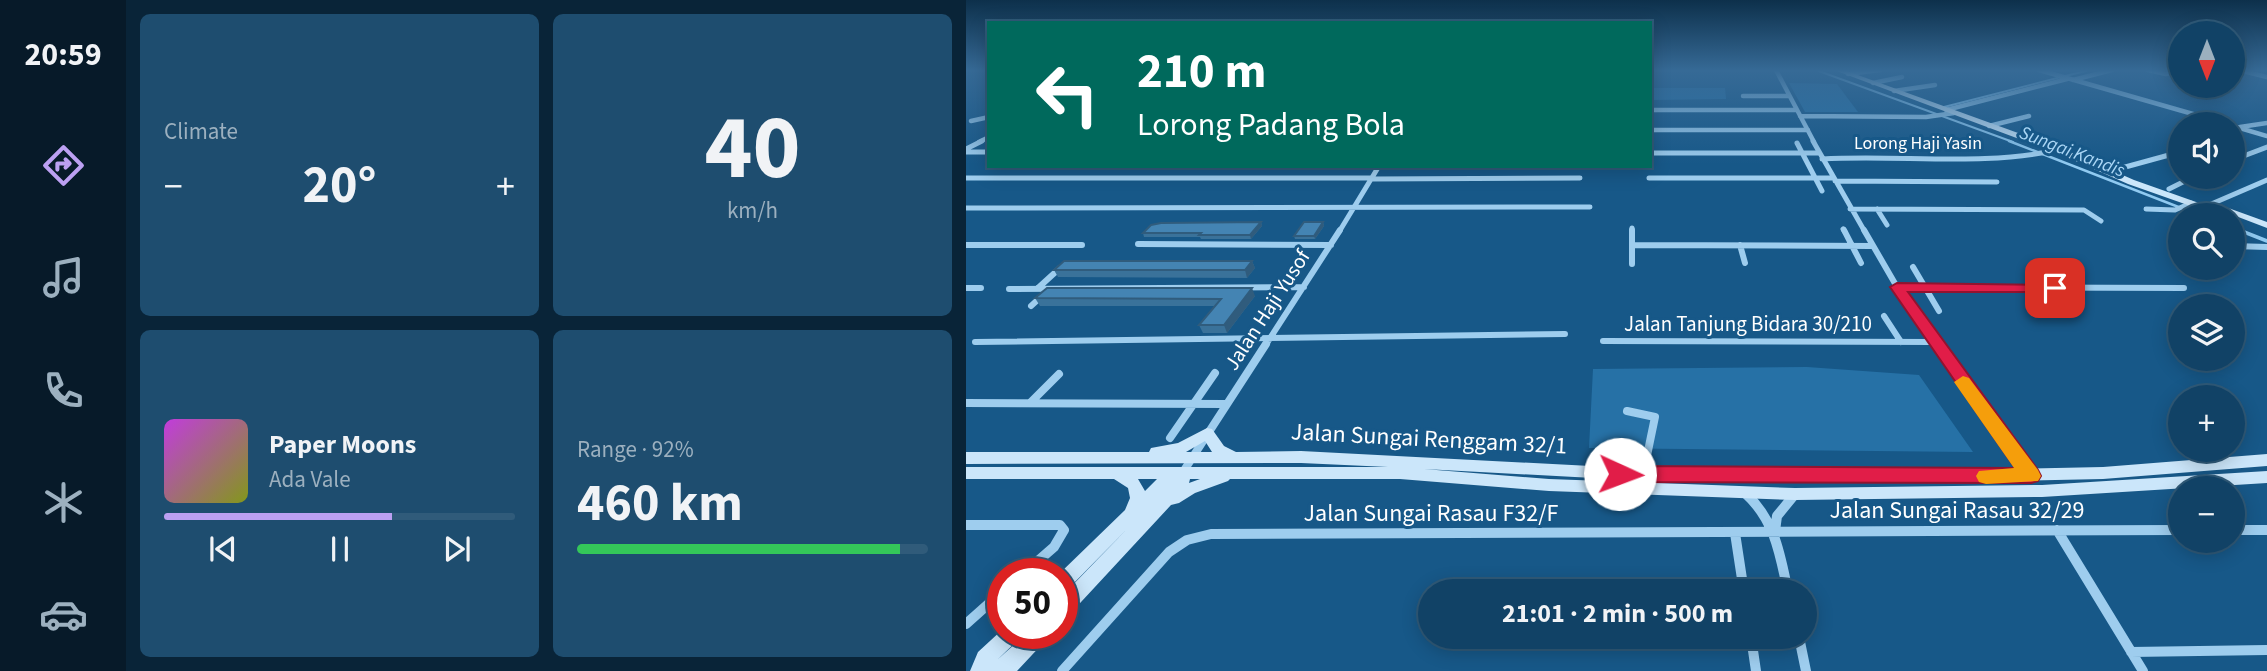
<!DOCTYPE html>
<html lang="en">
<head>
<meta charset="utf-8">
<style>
	body { margin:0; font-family:"Source Sans 3",sans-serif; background:#1e4d6f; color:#f1f3f6; height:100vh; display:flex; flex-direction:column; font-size:26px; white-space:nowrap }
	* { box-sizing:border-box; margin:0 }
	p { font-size:23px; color:#9cb0bf }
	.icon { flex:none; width:38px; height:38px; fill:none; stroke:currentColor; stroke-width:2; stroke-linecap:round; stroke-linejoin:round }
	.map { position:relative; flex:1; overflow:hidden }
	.side { display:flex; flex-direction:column; gap:14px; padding:14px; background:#092438; width:840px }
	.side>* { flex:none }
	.guide { position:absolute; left:21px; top:21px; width:665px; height:147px; border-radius:0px; box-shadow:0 4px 18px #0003,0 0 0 2px #305b7a; background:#00695c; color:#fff; overflow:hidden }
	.needle { width:46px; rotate:180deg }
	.fabs { position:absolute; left:1202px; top:21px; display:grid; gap:14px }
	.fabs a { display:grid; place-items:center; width:77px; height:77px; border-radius:50%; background:#114266; box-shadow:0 4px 18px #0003,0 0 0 2px #305b7a; font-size:35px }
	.speed { position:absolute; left:21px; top:558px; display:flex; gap:14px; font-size:35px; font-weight:700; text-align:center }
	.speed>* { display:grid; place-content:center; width:91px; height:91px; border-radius:50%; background:#114266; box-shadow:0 4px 18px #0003,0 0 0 2px #305b7a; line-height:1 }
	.speed .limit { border:10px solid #d22; background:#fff; color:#111 }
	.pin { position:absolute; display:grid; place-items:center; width:60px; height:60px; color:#fff; margin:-30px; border-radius:14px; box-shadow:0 4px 10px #0006 }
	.me { position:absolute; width:77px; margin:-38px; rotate:92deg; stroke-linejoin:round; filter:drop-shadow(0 0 5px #0008) }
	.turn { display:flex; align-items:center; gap:24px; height:147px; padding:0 35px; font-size:32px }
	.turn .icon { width:91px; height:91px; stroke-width:2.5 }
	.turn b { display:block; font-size:49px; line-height:60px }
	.big { font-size:52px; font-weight:700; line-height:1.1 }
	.side .tile { flex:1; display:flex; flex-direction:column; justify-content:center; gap:10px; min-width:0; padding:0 24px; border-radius:10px; background:#1e4d6f }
	.side .dial { align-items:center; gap:0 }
	.dial b { font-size:91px; line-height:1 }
	.song { display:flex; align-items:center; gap:21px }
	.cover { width:84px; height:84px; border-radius:10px; background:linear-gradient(135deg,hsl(290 70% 55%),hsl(70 70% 35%)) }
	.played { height:7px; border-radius:4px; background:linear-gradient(90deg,#bca0f2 65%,#305b7a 65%) }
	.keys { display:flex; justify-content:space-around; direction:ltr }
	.heat { display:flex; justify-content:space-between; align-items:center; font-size:38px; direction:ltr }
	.charge { height:10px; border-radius:5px; background:linear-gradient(90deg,#34c759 92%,#305b7a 0) }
	.side .tiles { flex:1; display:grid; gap:14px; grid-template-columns:repeat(2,1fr) }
	.trip { position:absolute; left:452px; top:579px; width:399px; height:70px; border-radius:35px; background:#114266; box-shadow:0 4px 18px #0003,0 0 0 2px #305b7a; font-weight:700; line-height:70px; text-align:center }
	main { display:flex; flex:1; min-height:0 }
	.dock { display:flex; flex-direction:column; width:126px; justify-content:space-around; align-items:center; background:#071a29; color:#9cb0bf }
	.dock .icon { width:49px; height:49px }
	.dock .current { color:#bca0f2 }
	.dock b { font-size:32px; color:#f1f3f6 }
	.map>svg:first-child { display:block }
	.green { fill:#2671a6 }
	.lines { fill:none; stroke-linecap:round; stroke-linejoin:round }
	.stream-far2 { stroke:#90caf1; stroke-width:2 }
	.stream-far1 { stroke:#90caf1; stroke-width:2.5 }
	.stream { stroke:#90caf1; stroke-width:3.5 }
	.street-far4 { stroke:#9ecdee; stroke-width:4.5 }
	.street-far3 { stroke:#9ecdee; stroke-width:5 }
	.street-far2 { stroke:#9ecdee; stroke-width:6 }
	.street-far1 { stroke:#9ecdee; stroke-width:8 }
	.street { stroke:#9ecdee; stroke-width:10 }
	.secondary { fill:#cbe6fa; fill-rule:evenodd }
	.wall { fill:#3a729a }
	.shaded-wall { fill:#305c7d }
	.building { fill:#4484b3; stroke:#305c7d; stroke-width:2 }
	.route { fill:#e11d48; stroke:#92132f; stroke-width:2 }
	.slow { fill:#f59e0b }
	.labels { text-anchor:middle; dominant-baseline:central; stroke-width:6; stroke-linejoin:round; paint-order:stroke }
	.far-street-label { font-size:18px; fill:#fff; stroke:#175888 }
	.far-water-label { font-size:19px; font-style:italic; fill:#aad6f5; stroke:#175888 }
	.street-label { font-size:21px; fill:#fff; stroke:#175888 }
	.near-street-label { font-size:24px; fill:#fff; stroke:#175888 }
</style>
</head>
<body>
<main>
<nav class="dock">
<b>20:59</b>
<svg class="icon current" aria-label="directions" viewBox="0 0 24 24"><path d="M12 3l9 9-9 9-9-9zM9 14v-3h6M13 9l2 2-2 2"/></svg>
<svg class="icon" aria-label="music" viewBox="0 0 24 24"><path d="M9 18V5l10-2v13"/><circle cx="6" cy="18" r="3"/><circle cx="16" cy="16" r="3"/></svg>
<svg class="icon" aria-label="phone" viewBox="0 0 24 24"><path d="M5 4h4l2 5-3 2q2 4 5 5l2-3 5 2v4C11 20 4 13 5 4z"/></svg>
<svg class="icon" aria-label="climate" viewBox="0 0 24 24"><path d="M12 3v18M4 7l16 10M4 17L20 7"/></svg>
<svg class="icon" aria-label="car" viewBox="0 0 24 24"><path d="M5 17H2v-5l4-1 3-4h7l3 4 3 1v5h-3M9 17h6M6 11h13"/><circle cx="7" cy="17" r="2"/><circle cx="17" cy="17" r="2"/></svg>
</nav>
<section class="side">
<div class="tiles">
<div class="tile"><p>Climate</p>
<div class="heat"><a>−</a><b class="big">20°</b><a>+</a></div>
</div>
<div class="tile dial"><b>40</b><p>km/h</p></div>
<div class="tile">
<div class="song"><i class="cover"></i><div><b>Paper Moons</b><p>Ada Vale</p></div></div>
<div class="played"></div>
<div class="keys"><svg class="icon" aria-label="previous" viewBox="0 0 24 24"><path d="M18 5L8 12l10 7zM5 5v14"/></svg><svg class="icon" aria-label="pause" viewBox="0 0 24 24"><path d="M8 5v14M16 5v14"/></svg><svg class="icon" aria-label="next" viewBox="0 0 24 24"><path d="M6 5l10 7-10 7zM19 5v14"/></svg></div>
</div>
<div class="tile"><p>Range · 92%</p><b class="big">460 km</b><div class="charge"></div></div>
</div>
</section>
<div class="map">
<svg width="1301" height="671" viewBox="0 0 1301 671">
	<rect width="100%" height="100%" fill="#175888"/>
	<path class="green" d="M823,83l48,1 21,28h-53z
		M684,88h75l1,11 -76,1z
		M841,367l112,8 54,77 -384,-4 4,-79z"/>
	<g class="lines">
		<path class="stream-far2" d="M850,70l197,72
			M1099,76l25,-6
			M978,107l117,-30"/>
		<path class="stream-far1" d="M1043,141l190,74
			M1267,228l11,4"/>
		<path class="stream" d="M1273,230l28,11"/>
		<path class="street-far4" d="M810,70l38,72
			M1073,70l189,54
			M1182,70l18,4 8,-2
			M1273,70l28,7
			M882,74l32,-4
			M1107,80l39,-10
			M907,83l29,-6
			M928,91l41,-6
			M777,96h46
			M684,110h146
			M980,110l121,-31
			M834,116l126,1 28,-4
			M5,121l18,-4
			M1023,126l40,-10
			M1267,126l34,10
			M1274,127l27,-4
			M684,130h158
			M13,142l10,-5"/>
		<path class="street-far3" d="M847,141l52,91
			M831,143l25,48
			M0,149l16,-8
			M0,152h23
			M684,153h169
			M856,159c75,-5 162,8 234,-9
			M1267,160l34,-13
			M1152,169l62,-17
			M0,178h405
			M683,178h184
			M405,179l209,-1
			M869,181l162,1
			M1203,189l24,-12
			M1243,205l58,-25
			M0,208l624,-1
			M884,209l234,1 17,11
			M911,209l10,16
			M1180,209l29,1 16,-7
			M666,228v4
			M877,229l2,3
			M373,232l40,-66"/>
		<path class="street-far2" d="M666,230v34
			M878,230l17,33
			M898,230l33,57 42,59
			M172,244l193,1
			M0,245h116
			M666,245l240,1
			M774,245l5,18
			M1267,246l34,1
			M947,267l26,44
			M931,287l287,1
			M0,288h15
			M72,288l22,-20
			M43,289l295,-2
			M65,306l12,-11
			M918,316l17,26
			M637,341l331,1
			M9,342l590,-8
			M299,346l75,-116"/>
		<path class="street-far1" d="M971,344l93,131
			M0,403l260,1
			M64,403l29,-29
			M661,411l28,6 -12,58
			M204,438l45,-65
			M217,472l83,-128"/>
		<path class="street" d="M779,493c30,27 35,61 43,99
			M0,525h94l4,5 -10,17 -31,27
			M1091,530l86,141
			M1267,530h34
			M809,531l2,-15 18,-22
			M769,533l9,59
			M0,624l37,-33
			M785,637l5,34
			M833,637l7,34
			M1165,652l136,-2
			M96,671l107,-119 18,-12 24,-6 969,-4"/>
		<path class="secondary" d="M868,70h10l224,81 66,29 79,28 1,-3h6l47,17v6l-34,-13h-17l-88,-31 -66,-29z
			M241,428l5,1 12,17 12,6 65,-1 366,19 240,1 196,-4 164,-13v12l-164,13 -196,4 -240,-1 -243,-13 125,10 246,9 247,-3 225,-14v12l-225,14 -247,3 -246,-9 -149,-12h-170l-2,2 -33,12 -16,10 -8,2 -102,110 -7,2v-21l67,-69 -61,62 -6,2v-17h-3l66,-64 5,-12 -2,-10 -14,-9h-148v-12h422l-87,-4 -335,1v-12h183l2,-4 27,-5zM239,441l7,11h-26zM172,479h19l-12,12zM224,479h10l-11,4z
			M37,629v5h18l-3,6 -21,20 29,-26h23l-3,6 -29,31h-47l8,-19z"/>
	</g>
	<path class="wall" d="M295,222l1,4 -11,13h-50l-1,-2h-56l-1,-4z
		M357,222l1,4 -9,13h-20l-1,-3z
		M286,261l3,7 -8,10 -189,-1 -4,-7z
		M289,296l-28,37h-24l-4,-8 16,-19h-175l-5,-8z"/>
	<path class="shaded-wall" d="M295,222l1,4 -11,13 -1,-4z
		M357,222l1,4 -9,13 -1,-3z
		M286,261l3,7 -8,10 -2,-8z
		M286,288l3,8 -28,37 -3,-8z"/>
	<path class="building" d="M295,222l-11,13h-51l2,-2h-58l8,-8 10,-2z
		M338,222h19l-9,14h-20z
		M98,261h188l-7,9h-191z
		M81,288h205l-28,37h-25l22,-26 -186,-1z"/>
	<linearGradient id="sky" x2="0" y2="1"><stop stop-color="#0d304b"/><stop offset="0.43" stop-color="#366a96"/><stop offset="1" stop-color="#366a96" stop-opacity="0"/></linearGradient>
	<rect width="1301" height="164" fill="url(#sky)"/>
	<path class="route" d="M931,283l163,2 2,3 -2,3 -5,1h-147l130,178 3,6 -3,5 -7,2 -411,-1 -7,-3 -3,-5 3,-5 7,-3 395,2 -125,-181z"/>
	<path class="slow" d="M997,376l6,2 69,92 3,6 -3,5 -52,3 -7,-2 -3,-6 3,-5 35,-3 -60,-86z"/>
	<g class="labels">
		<g class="far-street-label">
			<text x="952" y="143">Lorong Haji Yasin</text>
		</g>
		<g class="far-water-label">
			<text transform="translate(1106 152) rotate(21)">Sungai Kandis</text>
		</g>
		<g class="street-label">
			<text transform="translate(301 310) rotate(-57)">Jalan Haji Yusof</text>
			<text x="782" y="324">Jalan Tanjung Bidara 30/210</text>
		</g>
		<g class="near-street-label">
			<text transform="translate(463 439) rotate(3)">Jalan Sungai Renggam 32/1</text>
			<text x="991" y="510">Jalan Sungai Rasau 32/29</text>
			<text x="465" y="513">Jalan Sungai Rasau F32/F</text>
		</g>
	</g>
</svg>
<div class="fabs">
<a><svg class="needle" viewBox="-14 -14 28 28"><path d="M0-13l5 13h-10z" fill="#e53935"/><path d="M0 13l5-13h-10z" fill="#9cb0bf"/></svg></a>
<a><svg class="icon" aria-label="sound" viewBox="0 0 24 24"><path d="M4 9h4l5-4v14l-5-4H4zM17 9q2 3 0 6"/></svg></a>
<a><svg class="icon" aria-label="search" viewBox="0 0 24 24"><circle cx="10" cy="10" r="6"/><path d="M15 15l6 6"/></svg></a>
<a><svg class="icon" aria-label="layers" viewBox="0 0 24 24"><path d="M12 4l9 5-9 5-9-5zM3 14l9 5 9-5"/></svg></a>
<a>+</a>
<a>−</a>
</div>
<div class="speed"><div class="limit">50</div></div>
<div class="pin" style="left:1089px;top:288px;background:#d93025"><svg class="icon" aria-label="arrive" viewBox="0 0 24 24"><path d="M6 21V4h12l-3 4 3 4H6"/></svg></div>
<svg class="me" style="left:654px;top:474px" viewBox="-20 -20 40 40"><circle r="19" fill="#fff"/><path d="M0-13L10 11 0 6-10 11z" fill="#e11d48"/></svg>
<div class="trip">21:01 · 2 min · 500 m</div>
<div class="guide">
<div class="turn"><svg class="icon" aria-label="left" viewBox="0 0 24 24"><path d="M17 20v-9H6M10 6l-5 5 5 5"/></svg><div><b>210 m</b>Lorong Padang Bola</div></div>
</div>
</div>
</main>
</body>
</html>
